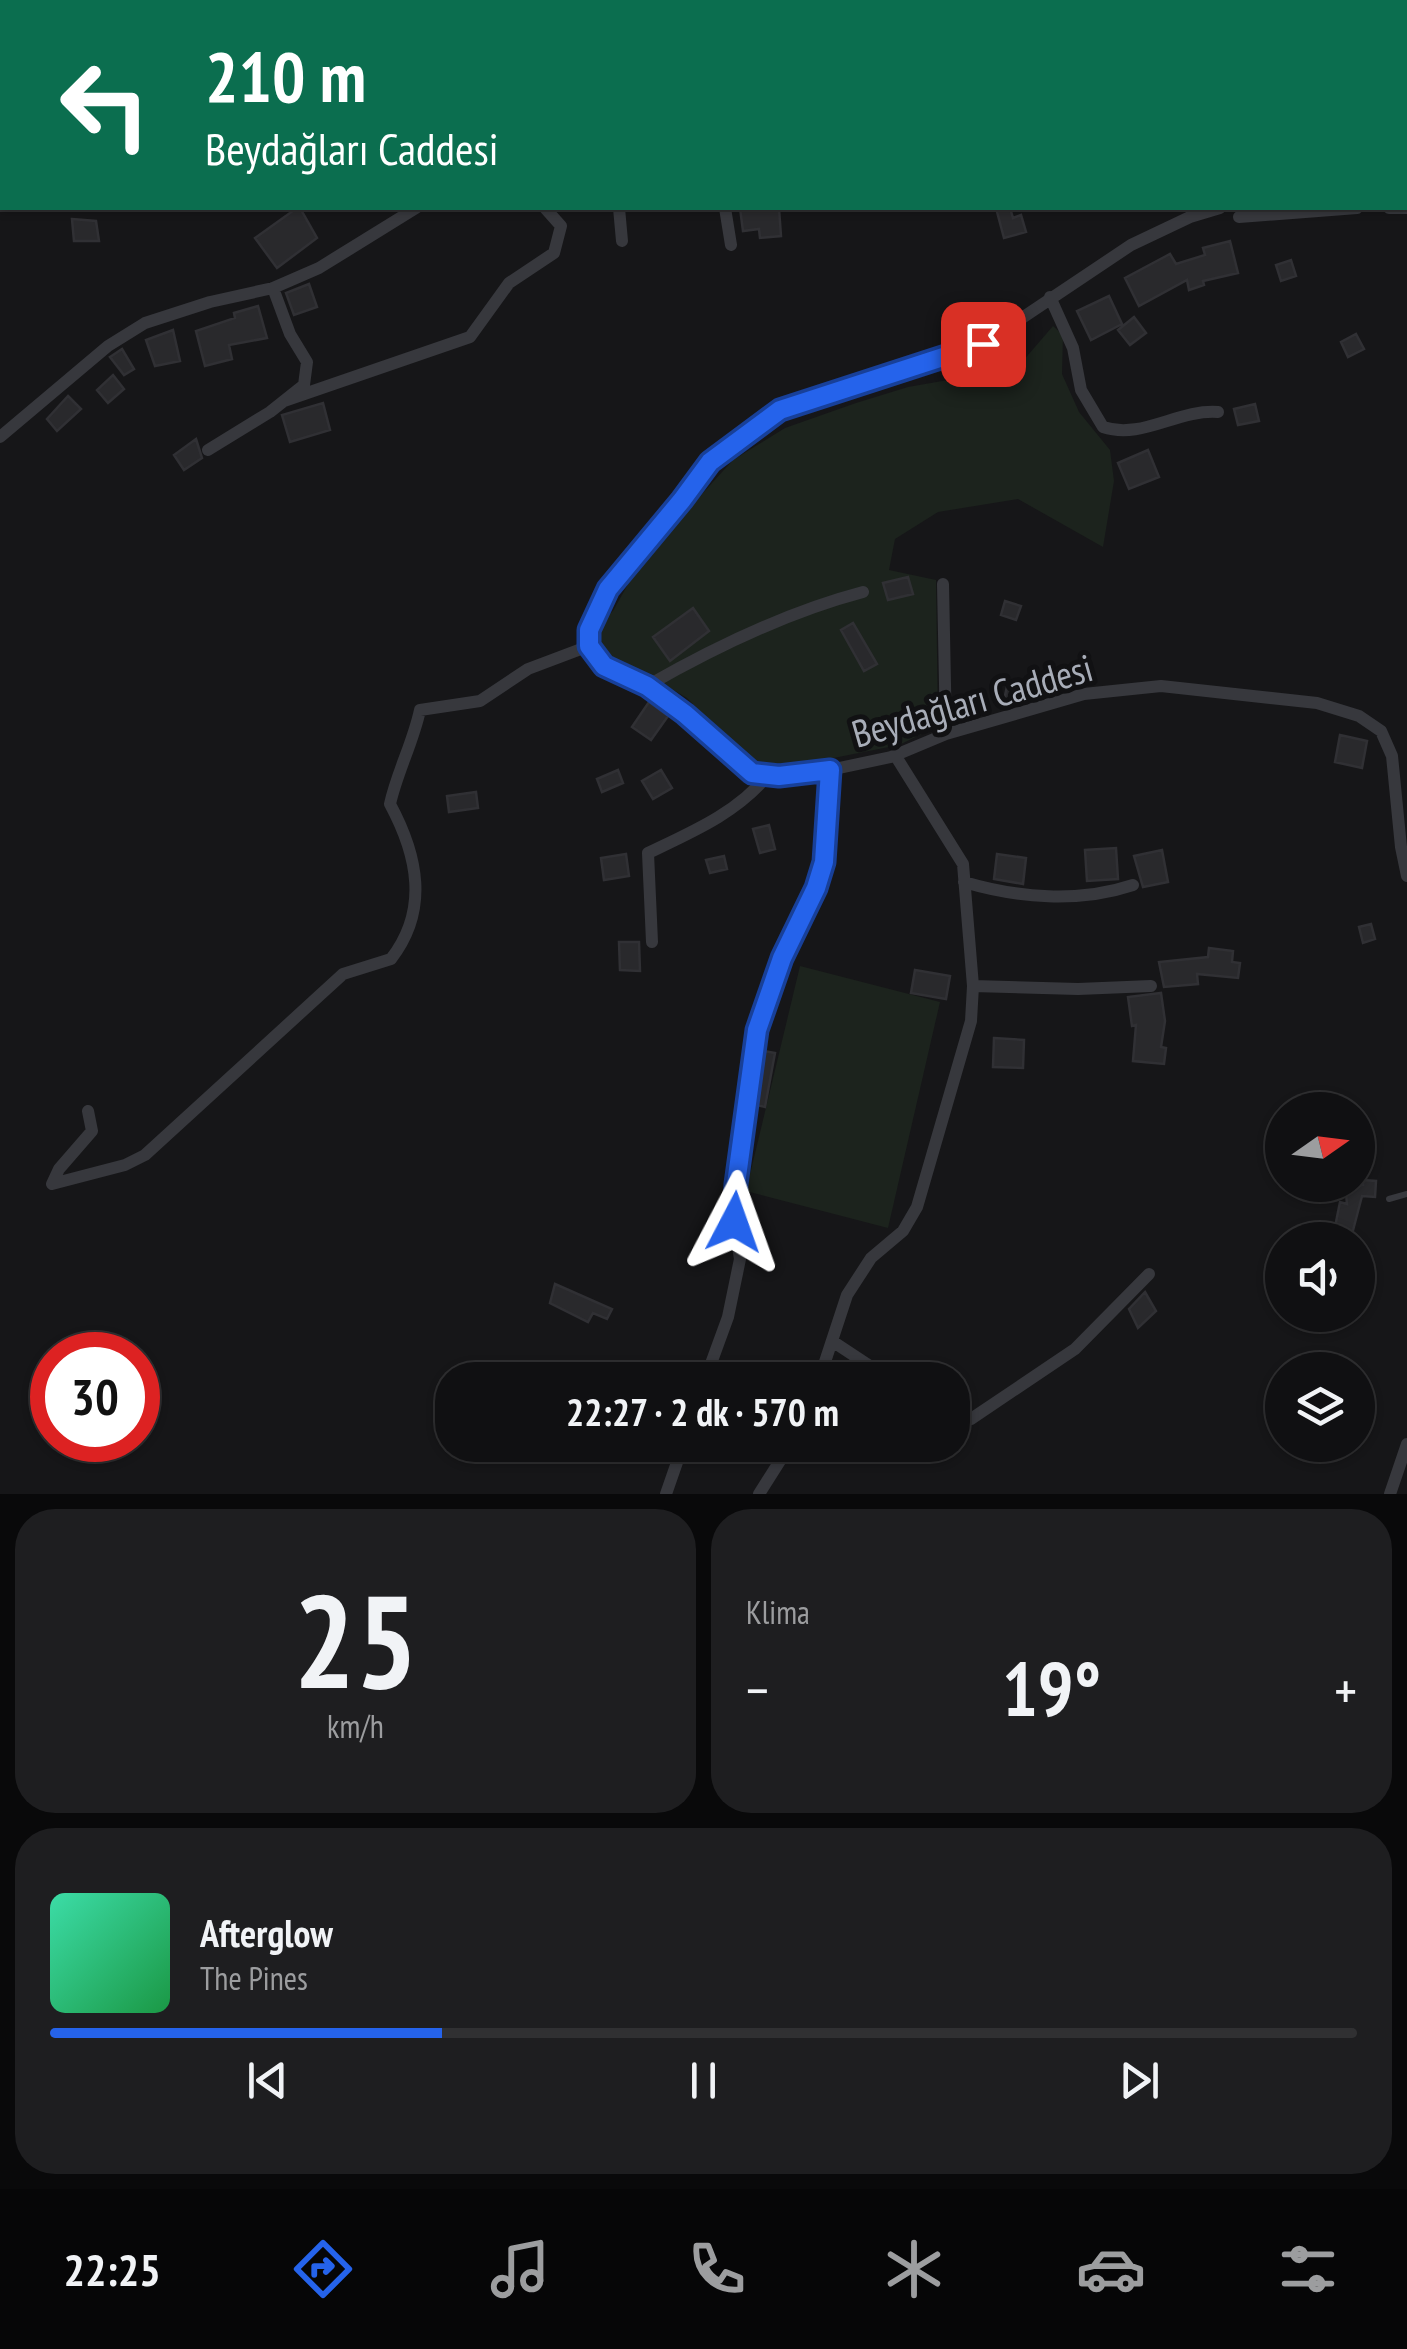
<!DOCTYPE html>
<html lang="tr">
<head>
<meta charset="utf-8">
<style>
	body { margin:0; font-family:"PT Sans Narrow",sans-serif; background:#1e1e20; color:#f1f3f6; height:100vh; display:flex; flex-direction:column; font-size:38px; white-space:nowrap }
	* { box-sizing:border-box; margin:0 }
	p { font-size:32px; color:#9c9d9f }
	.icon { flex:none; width:55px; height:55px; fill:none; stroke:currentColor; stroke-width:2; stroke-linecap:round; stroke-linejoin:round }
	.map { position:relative; height:1494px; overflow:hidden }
	.panel { display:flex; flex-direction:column; gap:15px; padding:15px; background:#09090a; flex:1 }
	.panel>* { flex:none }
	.hud { position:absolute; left:0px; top:0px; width:1408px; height:210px; box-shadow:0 2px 8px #0004,0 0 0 2px #303032; background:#0b6e4f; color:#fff; overflow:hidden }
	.needle { width:65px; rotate:76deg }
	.fabs { position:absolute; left:1265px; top:1092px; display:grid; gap:20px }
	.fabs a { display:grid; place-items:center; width:110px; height:110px; border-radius:50%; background:#101012; box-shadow:0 2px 8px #0004,0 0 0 2px #303032; font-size:50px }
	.speed { position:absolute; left:30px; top:1332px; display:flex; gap:20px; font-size:50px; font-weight:700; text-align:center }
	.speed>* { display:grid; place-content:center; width:130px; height:130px; border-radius:50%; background:#101012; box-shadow:0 2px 8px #0004,0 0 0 2px #303032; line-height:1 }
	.speed .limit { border:15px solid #d22; background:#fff; color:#111 }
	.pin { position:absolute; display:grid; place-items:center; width:85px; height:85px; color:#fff; margin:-42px; border-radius:20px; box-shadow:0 5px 15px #0006 }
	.me { position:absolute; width:110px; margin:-55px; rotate:4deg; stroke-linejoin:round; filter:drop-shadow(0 0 8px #0008) }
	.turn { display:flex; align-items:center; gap:35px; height:210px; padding:0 40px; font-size:45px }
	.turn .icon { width:130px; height:130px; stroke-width:2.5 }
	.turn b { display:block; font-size:70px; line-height:85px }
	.big { font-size:75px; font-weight:700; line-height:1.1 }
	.panel .card { flex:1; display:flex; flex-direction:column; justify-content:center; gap:15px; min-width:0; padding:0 35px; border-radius:40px; background:#1e1e20 }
	.panel .dial { align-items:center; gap:0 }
	.dial b { font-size:130px; line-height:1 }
	.song { display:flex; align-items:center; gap:30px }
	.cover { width:120px; height:120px; border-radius:15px; background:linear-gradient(135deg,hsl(160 70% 55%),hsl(140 70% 35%)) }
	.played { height:10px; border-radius:5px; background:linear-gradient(90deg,#2563eb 30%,#303032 30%) }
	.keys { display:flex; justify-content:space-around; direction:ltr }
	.heat { display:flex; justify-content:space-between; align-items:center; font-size:55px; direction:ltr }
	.panel .tiles { flex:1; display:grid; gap:15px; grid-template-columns:1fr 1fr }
	.card:last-child { grid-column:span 2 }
	.trip { position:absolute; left:435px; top:1362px; width:535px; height:100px; border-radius:40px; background:#101012; box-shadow:0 2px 8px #0004,0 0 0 2px #303032; font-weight:700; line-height:100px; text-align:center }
	.menu { display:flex; height:160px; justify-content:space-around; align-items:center; background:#060607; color:#9c9d9f }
	.menu .icon { width:70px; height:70px }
	.menu .on { color:#2563eb }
	.menu b { font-size:45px; color:#f1f3f6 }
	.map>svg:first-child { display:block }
	.garden { fill:#1c231d }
	.building { fill:#29292c; stroke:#303034; stroke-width:2.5 }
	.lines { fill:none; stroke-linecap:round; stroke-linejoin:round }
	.lane { stroke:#37383d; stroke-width:6 }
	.street { stroke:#37383d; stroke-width:12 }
	.route-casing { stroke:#184099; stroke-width:25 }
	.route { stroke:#2563eb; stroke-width:18 }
	.labels { text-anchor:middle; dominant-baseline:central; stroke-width:10; stroke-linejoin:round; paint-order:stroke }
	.street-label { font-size:38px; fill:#a8adb8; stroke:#111113 }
</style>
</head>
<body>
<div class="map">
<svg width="1407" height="1494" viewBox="0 0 1407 1494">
	<rect width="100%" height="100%" fill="#161618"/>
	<path class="garden" d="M1053,326l10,9 -1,39 17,38 31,38 4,31 -11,66 -85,-48 -80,13 -43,27 -6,31 47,10 2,146 -39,19 -116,23 -31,-5 -65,-65 -46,-27 -32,-11 -10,-12 -3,-11 4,-14 13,-12 28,-50 92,-101 52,-32 71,-25 52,-16 63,-11 51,-14z
		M800,966l140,36 -52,226 -142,-37z"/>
	<path class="building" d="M297,208h3l17,30 -40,30 -22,-30z
		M740,208h39l2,28 -21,2 -1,-9 -16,2z
		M996,208h14l3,10 8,-3 5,17 -22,6z
		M72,219l24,2 3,20h-25z
		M1230,241l8,32 -35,8 1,4 -15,5 -2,-10 -48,26 -14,-28 45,-24 6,10 29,-9 -2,-7z
		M1291,260l5,16 -15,5 -5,-16z
		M309,284l8,23 -23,8 -8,-22z
		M1109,296l13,28 -31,16 -14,-29z
		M258,306l9,32 -38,7 3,14 -27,7 -9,-35 39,-13 -1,-5z
		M1134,317l12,16 -16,12 -12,-15z
		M173,330l7,31 -25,5 -9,-26z
		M1356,334l8,15 -16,8 -7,-15z
		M122,349l12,20 -10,6 -14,-18z
		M113,375l11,14 -16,14 -11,-13z
		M68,396l13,13 -24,22 -10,-12z
		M323,403l7,27 -40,12 -8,-27z
		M1255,404l4,17 -21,4 -4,-16z
		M196,439l6,19 -18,12 -10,-15z
		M1148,450l11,27 -30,12 -11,-26z
		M908,577l5,17 -25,6 -5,-17z
		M1005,601l16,5 -5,14 -15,-5z
		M693,608l16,23 -39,30 -17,-24z
		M853,623l24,41 -13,7 -23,-41z
		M1008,682l13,3 -4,18 -13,-3z
		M649,702l19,14 -17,24 -19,-13z
		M1340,735l27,6 -5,27 -27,-6z
		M618,770l5,13 -21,9 -5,-13z
		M661,770l11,18 -19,11 -11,-18z
		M476,792l2,16 -29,4 -2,-16z
		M769,825l6,24 -15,4 -7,-24z
		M1116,848l2,31 -31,2 -2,-31z
		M1162,850l6,32 -25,5 -9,-31z
		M626,854l3,22 -25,4 -3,-22z
		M997,854l29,4 -3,26 -29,-5z
		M724,856l3,13 -17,4 -4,-13z
		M1371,924l4,15 -12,4 -4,-16z
		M619,942h20l1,29 -20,-1z
		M1209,948l24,3 -1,11 8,1 -2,15 -41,-4 1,10 -34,3 -5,-25 49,-5z
		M915,970l35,6 -4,23 -35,-6z
		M1161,993l4,28 -4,26 5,1 -2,16 -31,-3 3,-36 -4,1 -4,-29z
		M994,1038l30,2 -1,28 -30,-1z
		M764,1051l11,2 -10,54 -8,-2z
		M1363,1180l13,1 -1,16 -13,-1 -11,42 -1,-8 -15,-3 5,-25 7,2 -1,-10 -10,-1v-5l27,-3z
		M555,1284l57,25 -5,10 -14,-6 -5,9 -38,-19z
		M1145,1292l11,19 -18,17 -9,-19z"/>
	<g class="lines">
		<path class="lane" d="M1389,1199l18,-5"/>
		<path class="street" d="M985,0l3,2
			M725,2l3,-2
			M1374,2l2,-2
			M1405,114h2
			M1405,186l2,-1
			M619,208l3,33
			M725,208l6,37
			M1389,208h18
			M1239,217l118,-9
			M1050,297l23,51 8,42 22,37c39,13 75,-18 115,-15
			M284,401l186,-64 39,-54 45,-30 7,-27 -16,-18
			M0,437l108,-91 37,-23 65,-21 63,-14 46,-20 97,-60
			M208,450l62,-38 34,-27 3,-23 -17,-28 -17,-46
			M943,584l3,150
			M589,646l16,20 42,20 38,28 67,59 27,3 51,-6 61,-13 55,-23 138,-40 77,-8 156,17 42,13 22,15 11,25 9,91 6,29
			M589,646v-17l19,-40 75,-89 27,-38 71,-52 202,-66 148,-99 59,-28 30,-9
			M647,686c68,-39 140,-74 216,-94
			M964,882c54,16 115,21 169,3
			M652,942l-4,-89c44,-21 89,-40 120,-78
			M973,986l105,3 73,-3
			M88,1111l4,20 -33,38 -7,15 73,-19 20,-10 198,-181 48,-15c38,-49 27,-103 -1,-155 7,-32 23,-61 30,-94l60,-9 48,-32 61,-23
			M832,1341l59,39
			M705,1380l23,-63 12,-58 -6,-37 2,-38 21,-154 24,-73 35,-69 8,-26 6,-92
			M819,1380l28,-85 24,-37 32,-27 14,-24 54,-186 2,-35 -10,-122 -68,-109
			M952,1421l19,-2 104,-70 74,-75
			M666,1494l17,-49
			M759,1494l31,-49
			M1390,1494l17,-50"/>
	</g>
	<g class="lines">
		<g class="route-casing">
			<path id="route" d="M734,1222l2,-38 21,-154 25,-72 34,-70 8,-26 6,-92 -51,6 -27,-3 -67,-59 -38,-28 -43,-20 -15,-20v-16l19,-41 74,-89 28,-38 70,-52 203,-66"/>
		</g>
		<use href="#route" class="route"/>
	</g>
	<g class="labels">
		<g class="street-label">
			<text transform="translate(972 700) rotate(-16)">Beydağları Caddesi</text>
		</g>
	</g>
</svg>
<div class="fabs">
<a><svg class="needle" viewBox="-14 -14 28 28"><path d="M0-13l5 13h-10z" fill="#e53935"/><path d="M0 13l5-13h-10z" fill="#9c9d9f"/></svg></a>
<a><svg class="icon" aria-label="sound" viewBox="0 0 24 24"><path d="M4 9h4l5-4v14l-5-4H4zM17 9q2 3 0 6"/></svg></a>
<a><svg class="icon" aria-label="layers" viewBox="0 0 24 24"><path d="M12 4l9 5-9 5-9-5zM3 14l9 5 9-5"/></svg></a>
</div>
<div class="speed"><div class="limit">30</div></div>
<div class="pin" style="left:983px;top:344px;background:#d93025"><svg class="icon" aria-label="arrive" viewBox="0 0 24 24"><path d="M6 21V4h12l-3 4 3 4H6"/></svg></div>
<svg class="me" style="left:734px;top:1222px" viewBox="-20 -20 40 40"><path d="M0-17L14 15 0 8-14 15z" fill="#2563eb" stroke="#fff" stroke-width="4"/></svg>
<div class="trip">22:27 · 2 dk · 570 m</div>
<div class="hud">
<div class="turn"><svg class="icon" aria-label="left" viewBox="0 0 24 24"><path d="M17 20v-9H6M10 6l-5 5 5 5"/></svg><div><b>210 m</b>Beydağları Caddesi</div></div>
</div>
</div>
<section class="panel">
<div class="tiles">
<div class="card dial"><b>25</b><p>km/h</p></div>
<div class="card"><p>Klima</p>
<div class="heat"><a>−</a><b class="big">19°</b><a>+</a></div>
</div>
<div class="card">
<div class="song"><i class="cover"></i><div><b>Afterglow</b><p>The Pines</p></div></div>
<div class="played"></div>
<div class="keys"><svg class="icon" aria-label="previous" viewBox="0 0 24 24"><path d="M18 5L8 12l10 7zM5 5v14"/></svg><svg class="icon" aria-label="pause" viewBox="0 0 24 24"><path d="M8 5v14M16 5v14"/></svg><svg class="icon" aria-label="next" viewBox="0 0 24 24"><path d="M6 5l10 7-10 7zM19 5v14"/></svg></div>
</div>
</div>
</section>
<nav class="menu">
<b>22:25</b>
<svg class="icon on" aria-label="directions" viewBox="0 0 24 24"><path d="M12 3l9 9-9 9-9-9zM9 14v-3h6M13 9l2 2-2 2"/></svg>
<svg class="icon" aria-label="music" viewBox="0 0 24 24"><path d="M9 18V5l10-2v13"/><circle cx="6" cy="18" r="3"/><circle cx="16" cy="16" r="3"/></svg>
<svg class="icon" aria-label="phone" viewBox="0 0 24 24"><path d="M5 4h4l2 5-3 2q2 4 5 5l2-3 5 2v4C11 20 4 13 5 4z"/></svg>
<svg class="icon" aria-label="climate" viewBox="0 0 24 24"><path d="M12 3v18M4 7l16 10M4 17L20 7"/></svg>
<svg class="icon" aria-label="car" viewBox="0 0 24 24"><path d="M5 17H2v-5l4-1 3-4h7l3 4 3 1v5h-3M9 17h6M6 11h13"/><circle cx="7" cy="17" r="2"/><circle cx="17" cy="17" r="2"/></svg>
<svg class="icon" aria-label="filters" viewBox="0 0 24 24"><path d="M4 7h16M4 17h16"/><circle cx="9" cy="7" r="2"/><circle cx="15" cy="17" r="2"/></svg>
</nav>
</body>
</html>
